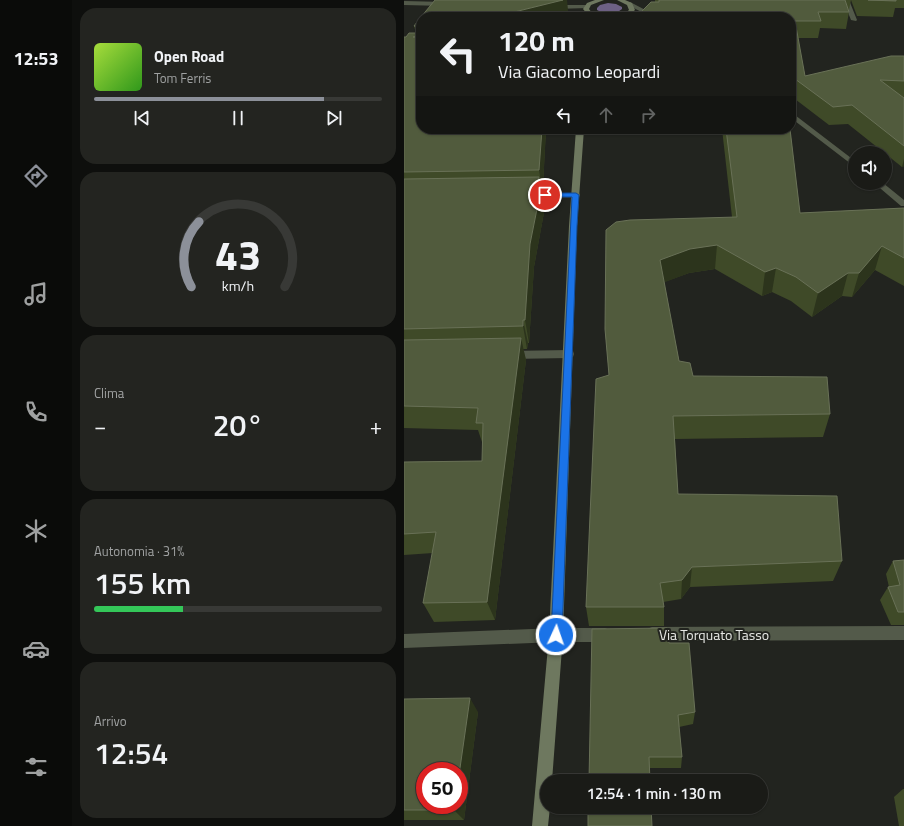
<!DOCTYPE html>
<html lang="it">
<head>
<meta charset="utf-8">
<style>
	body { margin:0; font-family:"Titillium Web",sans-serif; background:#232420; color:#f1f3f6; height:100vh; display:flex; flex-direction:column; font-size:15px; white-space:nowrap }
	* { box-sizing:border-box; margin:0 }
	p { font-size:13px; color:#9fa1a1 }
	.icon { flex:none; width:22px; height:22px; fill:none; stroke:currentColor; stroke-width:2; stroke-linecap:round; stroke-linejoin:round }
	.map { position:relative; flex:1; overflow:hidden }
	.drawer { display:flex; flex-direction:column; gap:8px; padding:8px; background:#0e0f0d; width:332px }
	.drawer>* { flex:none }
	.hud { position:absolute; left:12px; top:12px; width:380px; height:122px; border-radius:16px; box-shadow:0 1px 3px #0004,0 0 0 1px #383936; background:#1a1b17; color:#f1f3f6; overflow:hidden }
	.tools { position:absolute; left:444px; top:146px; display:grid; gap:8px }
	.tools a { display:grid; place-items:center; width:44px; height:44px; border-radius:50%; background:#1a1b17; box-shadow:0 1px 3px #0004,0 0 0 1px #383936; font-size:20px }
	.speed { position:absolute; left:12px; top:762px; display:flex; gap:8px; font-size:20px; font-weight:700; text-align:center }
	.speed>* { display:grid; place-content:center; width:52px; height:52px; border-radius:50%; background:#1a1b17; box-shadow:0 1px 3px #0004,0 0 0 1px #383936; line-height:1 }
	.speed .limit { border:6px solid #d22; background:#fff; color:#111 }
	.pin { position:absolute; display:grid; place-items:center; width:34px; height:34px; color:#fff; margin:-17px; border:2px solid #fff; border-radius:50%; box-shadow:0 1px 4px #0007 }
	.me { position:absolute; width:44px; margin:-22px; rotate:3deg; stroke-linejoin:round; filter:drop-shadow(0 0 3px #0008) }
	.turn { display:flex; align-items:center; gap:14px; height:84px; padding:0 16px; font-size:18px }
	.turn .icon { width:52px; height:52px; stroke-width:2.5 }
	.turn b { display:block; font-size:28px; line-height:34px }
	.lanes { display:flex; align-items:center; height:38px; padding:0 16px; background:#0003; justify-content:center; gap:20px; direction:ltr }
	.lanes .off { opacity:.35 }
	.big { font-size:30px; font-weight:600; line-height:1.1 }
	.drawer .card { flex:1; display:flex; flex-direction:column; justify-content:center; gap:6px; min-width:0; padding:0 14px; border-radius:16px; background:#232420 }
	.drawer .dial { align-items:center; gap:0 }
	.dial svg { height:104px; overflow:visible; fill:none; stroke:#383936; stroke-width:7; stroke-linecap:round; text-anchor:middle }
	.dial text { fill:#f1f3f6; stroke:none }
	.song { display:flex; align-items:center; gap:12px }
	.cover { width:48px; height:48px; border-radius:6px; background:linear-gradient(135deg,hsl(80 70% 55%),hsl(110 70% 35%)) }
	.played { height:4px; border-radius:2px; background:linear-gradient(90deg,#8c9099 80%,#383936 80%) }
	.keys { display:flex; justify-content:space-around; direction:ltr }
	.heat { display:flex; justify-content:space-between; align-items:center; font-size:22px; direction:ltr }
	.charge { height:6px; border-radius:3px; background:linear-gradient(90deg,#34c759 31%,#383936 0) }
	.trip { position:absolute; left:136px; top:774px; width:228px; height:40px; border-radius:20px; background:#1a1b17; box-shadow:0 1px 3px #0004,0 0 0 1px #383936; font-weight:600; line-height:40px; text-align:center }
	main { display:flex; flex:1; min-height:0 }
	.tabs { display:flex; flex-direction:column; width:72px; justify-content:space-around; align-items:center; background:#0a0b09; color:#9fa1a1 }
	.tabs .icon { width:28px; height:28px }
	.tabs .on { color:#8c9099 }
	.tabs b { font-size:18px; color:#f1f3f6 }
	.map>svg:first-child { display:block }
	.water { fill:#6d6185 }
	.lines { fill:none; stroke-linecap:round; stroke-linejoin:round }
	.minor { fill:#535a4a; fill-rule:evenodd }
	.secondary { fill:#6e785f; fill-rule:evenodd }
	.wall { fill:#3f4a28 }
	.shaded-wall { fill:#2c341c }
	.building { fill:#515b3d; stroke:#697157 }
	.route { fill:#1a73e8; stroke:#114b97 }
	.labels { text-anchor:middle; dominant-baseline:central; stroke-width:4; stroke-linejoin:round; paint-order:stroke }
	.near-street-label { font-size:14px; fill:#e8e9e6; stroke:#22241f }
</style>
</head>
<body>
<main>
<nav class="tabs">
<b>12:53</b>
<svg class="icon on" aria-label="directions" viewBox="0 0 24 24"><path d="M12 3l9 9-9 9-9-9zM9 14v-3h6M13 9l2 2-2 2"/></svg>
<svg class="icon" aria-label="music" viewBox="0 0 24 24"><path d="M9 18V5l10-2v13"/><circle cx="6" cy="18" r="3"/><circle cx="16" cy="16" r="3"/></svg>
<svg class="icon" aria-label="phone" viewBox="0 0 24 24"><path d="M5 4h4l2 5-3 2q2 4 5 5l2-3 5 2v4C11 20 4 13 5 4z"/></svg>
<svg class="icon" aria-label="climate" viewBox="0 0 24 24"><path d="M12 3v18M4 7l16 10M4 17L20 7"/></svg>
<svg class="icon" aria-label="car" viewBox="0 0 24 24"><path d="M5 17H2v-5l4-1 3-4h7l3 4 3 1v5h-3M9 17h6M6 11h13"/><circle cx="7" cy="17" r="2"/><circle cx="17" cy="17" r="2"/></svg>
<svg class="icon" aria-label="filters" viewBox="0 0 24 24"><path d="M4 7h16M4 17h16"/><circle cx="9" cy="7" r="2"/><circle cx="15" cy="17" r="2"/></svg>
</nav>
<section class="drawer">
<div class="card">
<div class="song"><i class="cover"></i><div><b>Open Road</b><p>Tom Ferris</p></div></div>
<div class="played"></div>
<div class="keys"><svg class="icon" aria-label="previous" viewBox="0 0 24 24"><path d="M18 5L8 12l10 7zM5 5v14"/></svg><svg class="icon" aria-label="pause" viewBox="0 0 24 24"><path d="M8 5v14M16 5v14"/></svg><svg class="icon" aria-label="next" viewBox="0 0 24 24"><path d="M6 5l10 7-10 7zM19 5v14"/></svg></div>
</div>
<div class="card dial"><svg viewBox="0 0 100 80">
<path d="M14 69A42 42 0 1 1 86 69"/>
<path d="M14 69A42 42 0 0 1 20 19" stroke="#8c9099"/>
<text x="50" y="56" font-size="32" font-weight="700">43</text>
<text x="50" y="72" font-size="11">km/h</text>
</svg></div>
<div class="card"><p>Clima</p>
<div class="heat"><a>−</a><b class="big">20°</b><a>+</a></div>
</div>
<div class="card"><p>Autonomia · 31%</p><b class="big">155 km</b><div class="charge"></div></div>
<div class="card"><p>Arrivo</p><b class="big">12:54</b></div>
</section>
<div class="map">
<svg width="500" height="826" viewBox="0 0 500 826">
	<rect width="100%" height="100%" fill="#22241f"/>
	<path class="water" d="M204,3l8,1 6,3v2c-7,6 -17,6 -25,1v-2l3,-3z"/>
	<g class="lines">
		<path class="minor" d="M439,0h6l8,20 -1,1 -5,-1z
			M0,1l41,1 3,2 -3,2 -41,-1z
			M226,2l27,14 1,1h-7l-23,-12 -1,-1z
			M182,5l3,2 -1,1 -33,1 -3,-2 3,-2z
			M387,112l64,49v6l-64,-49z
			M470,183h9l21,17v6h-3z
			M172,193h3l1,2 -1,2 -49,1 -4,-2 4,-2z
			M165,350l4,1 1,3 -1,3 -4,1 -60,1 -4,-1 -1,-3 1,-3 4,-1z
			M500,626v14l-252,1 -5,-2 -2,-5 2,-5 5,-2z
			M152,628h49l5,2 2,5 -2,5 -5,2h-49l-152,6v-14z"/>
		<path class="secondary" d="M191,0h9l-13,5 -2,4 3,4 9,4 -13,-2 -5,-6 4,-6z
			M213,0h8l7,3 3,7 -7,6 -13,1 9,-3 5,-4 -2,-5z
			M172,129h8l-7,97 -14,409 -11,146h-5v26h3l-2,19h-16l17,-191 20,-409z"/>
	</g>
	<path class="wall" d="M251,0h249v8h-9l-2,9 -36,-1 -6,-16 -2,10v2l-3,17 -26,-1 -2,10h-20l7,38 99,-20v110l-2,1 -54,-43 -19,1 -38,-29v-79l-136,-15z
		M17,17v112h125l-3,57 2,21 -11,60 -5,76h-1l-1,6h-4l3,11 -31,260 -61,2 -11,-19 10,-50 -29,2v-93l78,-1 1,-16 -5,-15 -74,-2v-391h2l10,-4 -2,-7z
		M318,129h68l10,84 104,-5v78l-29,-16 -23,27 -10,-1 -30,21 -21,-16 -19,-9 -10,4 -47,-27 -26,4 -25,9 15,79 14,15 137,38 -7,23 -148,2 3,55 164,67 -9,20 -143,6 -9,12 -18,3 1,5v19h-75l-3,-19 23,-232 -4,-46 127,-112z
		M500,560v65h-13l-11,-25 8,-13h1l-3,-13 7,-13z
		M265,643l26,69 -2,12 -14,3 3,30 -1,11h-31l-61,13z
		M0,699l74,13 -14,108h-60z
		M499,789h1v37h-5l-5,-29z"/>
	<path class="shaded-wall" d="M159,0h4l1,10v7h-74z
		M17,35v22l-8,-20z
		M138,129h4l-3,57 2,21 -11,60 -5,76 -4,-23 5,-76 9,-67 2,15 1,-4 -3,-18z
		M500,159v7l-2,1z
		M313,245l-2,24 -26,4 -29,11v-24l30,-11z
		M478,246l-7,24 -23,27 7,-24z
		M372,268l-4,24 -10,4 3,-24z
		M444,273l-6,23 -30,21 6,-24z
		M119,320l5,23 -1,6 -4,-23z
		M117,338l5,22 -31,260 -8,-18z
		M288,567l-2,20 -9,12 1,-19z
		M66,698l8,14 -14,108 -10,-10 1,-5h4v-30z"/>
	<path class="building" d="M31,0h128l-69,17h-73z
		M255,0h186l4,12h-31l3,9h-26l10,55 86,-20h13v25l-24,-1 24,18v48l-52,-41 -19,2 -42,-31v-59h-155l15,-15h8z
		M464,0h28v1z
		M17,17v18l-8,2 8,1v91h121l-3,41 -135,2v-135h2l3,-4h8v-6l-3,-1z
		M322,129h64l10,84 104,-5v50l-22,-12 -23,27h-11l-30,20 -22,-16 -20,-9 -11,4 -48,-27 -27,4 -30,11 19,101 11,2 3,13 134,1 3,37 -157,2 5,78 159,2 5,65 -150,6 -10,13 -22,3 4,24h-78l10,-228 13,-4 -4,-46 1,-99 10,-8 14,-2 107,-3z
		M135,177l-1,5 4,2 -12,60 -5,76h-2v6l-119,3v-150z
		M117,338l-34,264 -64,1 13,-71 -32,2v-72l78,-1 1,-38h-7l2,-15 -74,-2v-66z
		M500,560v52h-6l-10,-25 12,-2 -7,-24z
		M263,628l2,15h20l6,69 -17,3 4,42h-33l1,24h-61l3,-152z
		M66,698l-11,77v-4h-34v34h30l-1,5h-50v-111z
		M184,807h63l1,19h-64z"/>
	<path class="route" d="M141,193h31l3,2 -2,31 -15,409 -2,4 -4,1 -4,-1 -1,-4 21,-438h-30v-3z"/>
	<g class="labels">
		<g class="near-street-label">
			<text x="310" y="634">Via Torquato Tasso</text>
		</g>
	</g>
</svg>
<div class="tools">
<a><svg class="icon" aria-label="sound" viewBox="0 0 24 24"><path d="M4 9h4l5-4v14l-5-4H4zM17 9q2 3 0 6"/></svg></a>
</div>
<div class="speed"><div class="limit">50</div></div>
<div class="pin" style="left:141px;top:195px;background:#d93025"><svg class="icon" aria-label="arrive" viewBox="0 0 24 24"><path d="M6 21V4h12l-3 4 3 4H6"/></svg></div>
<svg class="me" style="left:152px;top:635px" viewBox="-20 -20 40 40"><circle r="17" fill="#1a73e8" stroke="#fff" stroke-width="3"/><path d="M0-11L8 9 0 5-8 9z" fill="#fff"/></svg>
<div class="trip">12:54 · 1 min · 130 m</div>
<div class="hud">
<div class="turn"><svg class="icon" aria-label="left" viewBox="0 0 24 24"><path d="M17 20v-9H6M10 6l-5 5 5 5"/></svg><div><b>120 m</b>Via Giacomo Leopardi</div></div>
<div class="lanes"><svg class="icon" aria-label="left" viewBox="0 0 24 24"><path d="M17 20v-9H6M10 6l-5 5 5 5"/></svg><svg class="icon off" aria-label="ahead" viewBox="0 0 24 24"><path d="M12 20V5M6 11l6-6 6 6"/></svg><svg class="icon off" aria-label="right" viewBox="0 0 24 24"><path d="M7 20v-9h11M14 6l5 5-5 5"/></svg></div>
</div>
</div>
</main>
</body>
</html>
